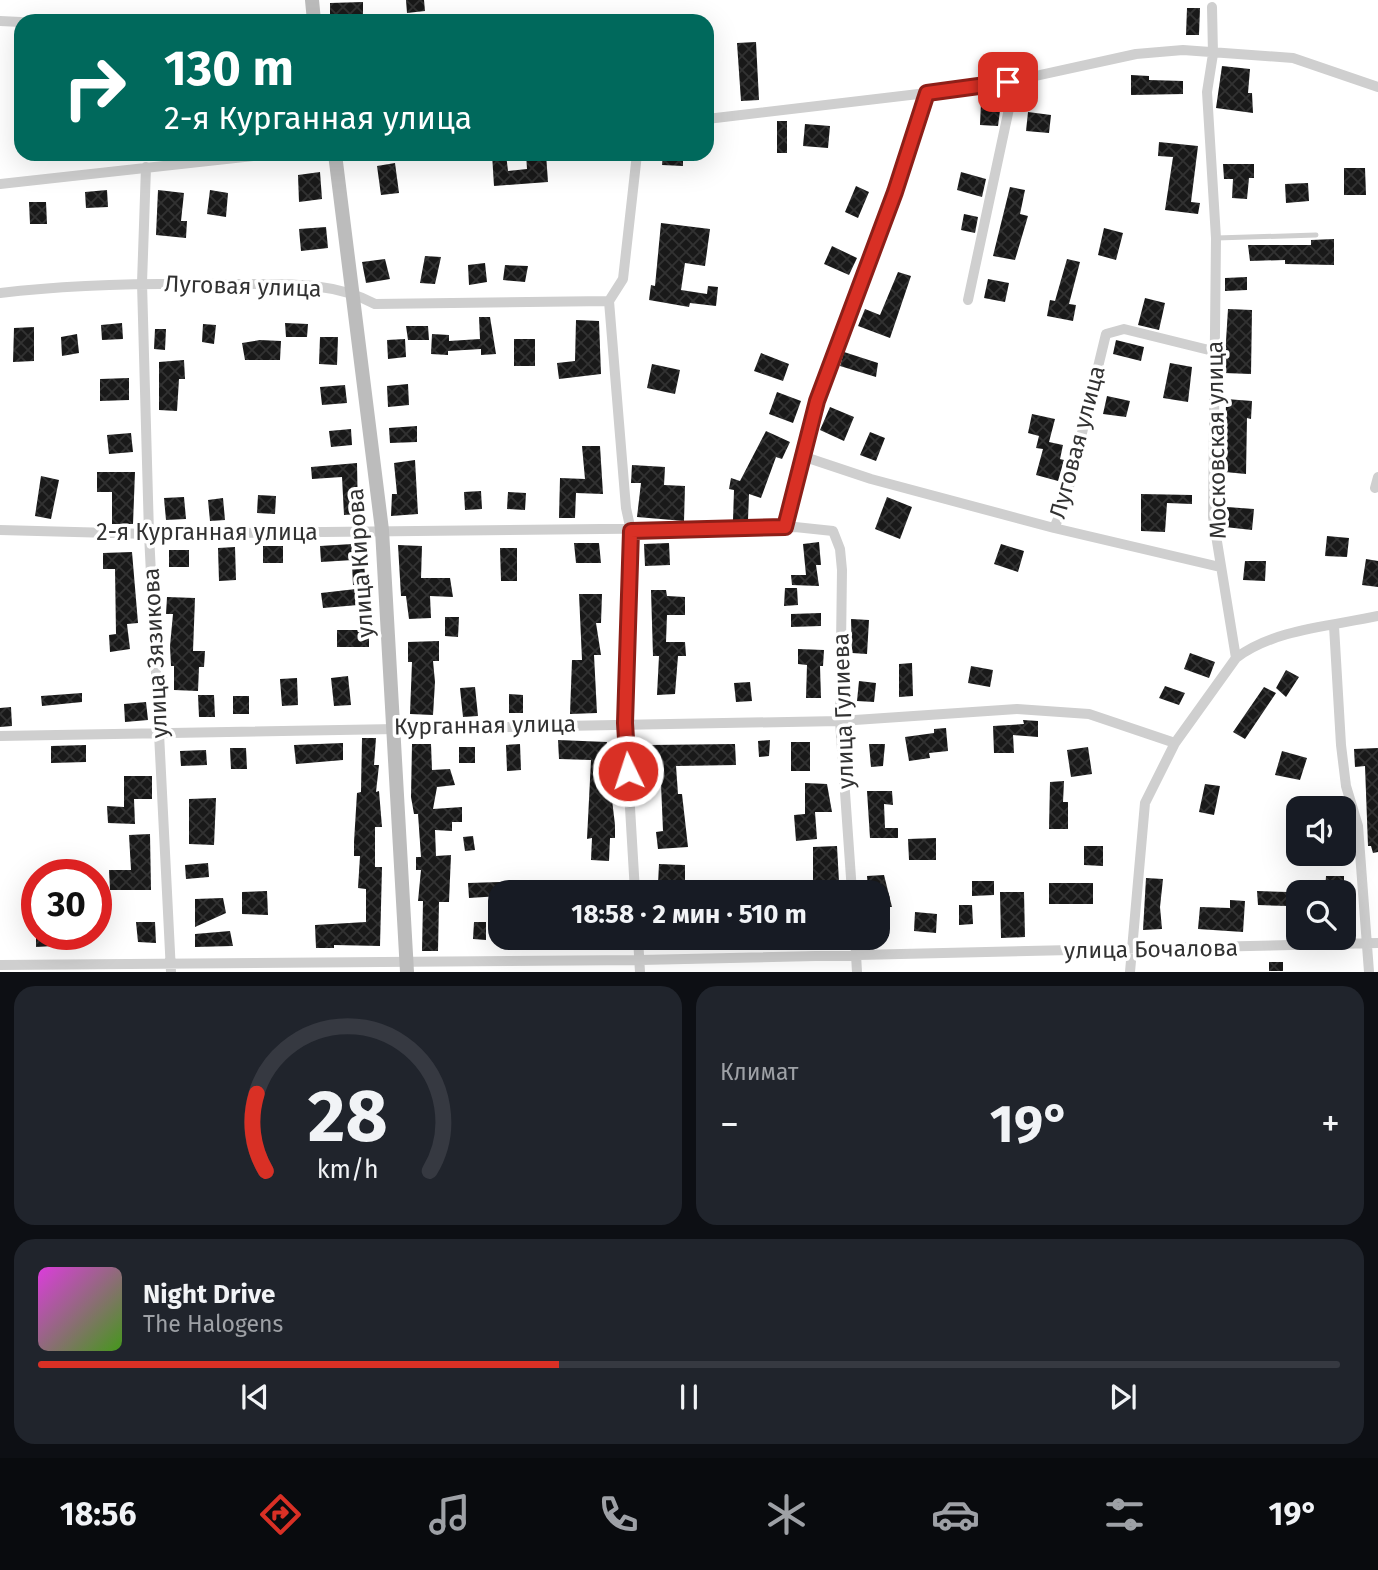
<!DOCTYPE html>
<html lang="ru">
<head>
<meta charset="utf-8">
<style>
	body { margin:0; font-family:"Fira Sans",sans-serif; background:#20242c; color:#f1f3f6; height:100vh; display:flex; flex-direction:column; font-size:26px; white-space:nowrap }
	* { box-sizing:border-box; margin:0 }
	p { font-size:23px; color:#9ea1a6 }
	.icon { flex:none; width:38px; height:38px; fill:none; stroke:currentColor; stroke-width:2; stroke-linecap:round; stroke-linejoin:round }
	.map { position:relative; height:972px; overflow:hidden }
	.details { display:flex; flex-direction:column; gap:14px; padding:14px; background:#0d0f14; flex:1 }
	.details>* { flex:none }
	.guide { position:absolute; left:14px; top:14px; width:700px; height:147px; border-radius:21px; box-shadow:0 7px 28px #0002; background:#00695c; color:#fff; overflow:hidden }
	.buttons { position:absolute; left:1286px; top:796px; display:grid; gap:14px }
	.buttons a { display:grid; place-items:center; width:70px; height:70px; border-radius:14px; background:#171b24; box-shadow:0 7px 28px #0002; font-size:35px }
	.speed { position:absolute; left:21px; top:859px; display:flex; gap:14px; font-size:35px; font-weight:700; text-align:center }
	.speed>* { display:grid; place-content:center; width:91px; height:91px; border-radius:50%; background:#171b24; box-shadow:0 7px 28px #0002; line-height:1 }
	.speed .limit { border:10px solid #d22; background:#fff; color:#111 }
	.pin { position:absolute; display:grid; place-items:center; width:60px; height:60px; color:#fff; margin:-30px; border-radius:14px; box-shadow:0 4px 10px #0006 }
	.me { position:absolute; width:77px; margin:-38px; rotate:356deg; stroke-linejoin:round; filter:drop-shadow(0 0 5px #0008) }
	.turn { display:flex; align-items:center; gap:24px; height:147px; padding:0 35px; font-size:32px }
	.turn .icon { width:91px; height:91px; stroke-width:2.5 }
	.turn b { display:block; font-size:49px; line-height:60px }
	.big { font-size:52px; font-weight:700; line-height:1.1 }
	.details .card { flex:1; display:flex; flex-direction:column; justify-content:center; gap:10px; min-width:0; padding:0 24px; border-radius:21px; background:#20242c }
	.details .dial { align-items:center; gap:0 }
	.dial svg { height:182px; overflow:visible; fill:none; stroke:#363941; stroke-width:7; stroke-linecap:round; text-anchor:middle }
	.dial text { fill:#f1f3f6; stroke:none }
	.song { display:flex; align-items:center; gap:21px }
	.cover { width:84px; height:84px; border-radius:10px; background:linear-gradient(135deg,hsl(300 70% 55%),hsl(100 70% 35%)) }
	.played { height:7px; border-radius:4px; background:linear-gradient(90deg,#d93025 40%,#363941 40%) }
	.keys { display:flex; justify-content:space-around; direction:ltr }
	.heat { display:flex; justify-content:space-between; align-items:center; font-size:38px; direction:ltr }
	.details .tiles { flex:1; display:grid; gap:14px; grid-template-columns:1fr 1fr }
	.card:last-child { grid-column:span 2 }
	.trip { position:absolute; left:488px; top:880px; width:402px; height:70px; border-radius:21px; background:#171b24; box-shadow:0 7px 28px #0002; font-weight:700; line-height:70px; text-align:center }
	.tabs { display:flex; height:112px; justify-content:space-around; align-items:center; background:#090b0e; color:#9ea1a6 }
	.tabs .icon { width:49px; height:49px }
	.tabs .active { color:#d93025 }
	.tabs b { font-size:32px; color:#f1f3f6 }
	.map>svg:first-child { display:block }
	.building { fill:url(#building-cross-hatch) }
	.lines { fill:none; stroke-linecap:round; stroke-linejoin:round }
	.lane { stroke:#cfcfcf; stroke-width:5 }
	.street { stroke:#cfcfcf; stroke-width:10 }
	.secondary { stroke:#bcbcbc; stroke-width:14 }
	.route-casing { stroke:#8d1f18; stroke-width:18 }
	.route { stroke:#d93025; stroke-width:12 }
	.labels { text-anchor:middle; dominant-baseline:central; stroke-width:7; stroke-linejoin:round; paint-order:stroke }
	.street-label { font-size:23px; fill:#323232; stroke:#fff }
</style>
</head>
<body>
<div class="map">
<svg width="1378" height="972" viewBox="0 0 1378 972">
	<defs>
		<pattern id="building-cross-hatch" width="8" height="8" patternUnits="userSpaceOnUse" patternTransform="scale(1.75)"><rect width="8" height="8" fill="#191919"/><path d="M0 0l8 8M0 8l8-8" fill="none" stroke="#323232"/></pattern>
	</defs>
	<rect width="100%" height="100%" fill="#fff"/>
	<path class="building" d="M406,0h18l1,11 -18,2z
		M363,2v19h-33v-18z
		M1187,8h13l-1,27h-13z
		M756,42l3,58 -18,1 -4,-58z
		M1222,66l28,3 -2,24h4l1,20 -37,-5z
		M1131,75l18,1v4l34,1v13l-52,1z
		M981,102l20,1 -3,23 -18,-1z
		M1028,112l23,3 -2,18 -23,-2z
		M777,121h10v32h-10z
		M805,124l25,2 -2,22 -25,-2z
		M1159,142l39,4 -7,56 9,1 -2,11 -33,-4 8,-53 -15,-1z
		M492,154h14l2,17 19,-2 -1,-15h20l2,28 -54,4z
		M663,154h20v12l-21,-1z
		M395,163l4,30 -18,2 -4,-29z
		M1223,164h31v14h-5l-2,21 -15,-1 1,-19h-9z
		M1344,168h21l1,27h-22z
		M320,172l2,27 -23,3 -1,-27z
		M961,172l25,7 -4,18 -25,-7z
		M1308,183l1,18 -23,2 -1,-19z
		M856,186l13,6 -11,26 -13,-6z
		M1010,187l15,3 -5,24 8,2 -13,44 -22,-4z
		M107,190l1,17 -22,1 -1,-16z
		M158,190l26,3 -3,28h6l-1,17 -30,-3z
		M210,190l18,3 -2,24 -19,-3z
		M29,202h17l1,22h-17z
		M964,214l14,3 -3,16 -14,-3z
		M661,223l49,6 -5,37 -20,-3 -4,27 26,4 1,-8 10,1 -2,19 -26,-3 -1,4 -40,-7 2,-15 4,1z
		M326,227l2,21 -27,3 -2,-22z
		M1104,228l19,5 -7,27 -18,-5z
		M1334,239v26l-49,-1v-4l-35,1 -2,-16h63v-5z
		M832,246l25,12 -8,17 -25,-11z
		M425,256l16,1 -6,27 -15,-1z
		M385,259l5,20 -24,4 -4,-21z
		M1067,259l13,3 -11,42 7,1 -3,16 -26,-5 3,-16 5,1z
		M485,263l2,19 -18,3 -1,-20z
		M505,265l23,1 -3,16 -22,-2z
		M898,272l13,4 -21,62 -32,-12 7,-17 15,6z
		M1247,277v13l-22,1v-13z
		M988,279l21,4 -4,19 -21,-4z
		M1145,298l20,5 -6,27 -21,-5z
		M1228,309l24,1 -1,64 -27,-1z
		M479,317h11l6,37 -15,1v-6l-33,2v4l-17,-1 1,-20 17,1v6l31,-2z
		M576,320l23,1 2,53 -42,5 -2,-16 18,-2z
		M122,323l1,16 -21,1 -1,-15z
		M285,323l23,1 -1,13h-21z
		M203,324l13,1 -2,19 -12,-2z
		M406,326h22l1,14h-21z
		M34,327v34l-21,1 1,-34z
		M155,329h11l-1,21 -11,-1z
		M77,334l2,19 -17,3 -1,-19z
		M320,337h18l-1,28 -18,-1z
		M405,339l1,18 -18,2 -1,-19z
		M514,339h21v27h-21z
		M260,340l21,1 -1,19h-35l-3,-17z
		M1116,340l28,7 -3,14 -28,-7z
		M844,352l34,11 -2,14 -36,-11z
		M761,353l28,11 -6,17 -29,-10z
		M184,360l1,19h-6l-2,32 -18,-1v-48z
		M1170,363l22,4 -4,35 -25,-4z
		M652,364l28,6 -5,24 -28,-6z
		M129,378v22l-29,1v-22z
		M408,384l1,21 -21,2 -1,-21z
		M345,385l2,18 -25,2 -2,-18z
		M777,392l24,9 -8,22 -24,-9z
		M1107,396l23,5 -4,16 -23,-3z
		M1226,399l26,2 -1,18 -4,-1 -1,56 -21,-2z
		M830,407l24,10 -10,24 -24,-11z
		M1032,414l23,5 -6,23 14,3 -3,14 4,1 -6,21 -22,-6 7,-26 -7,-1 3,-12 -11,-3z
		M417,426v16l-27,1 -1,-15z
		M351,429l1,16 -21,2 -2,-16z
		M766,431l24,11 -8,17 -6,-2 -15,41 -12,-4 -1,26h-15l1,-30 -5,-1 2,-11 9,3z
		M870,432l15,6 -9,23 -16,-6z
		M131,433l2,19 -24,2 -2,-19z
		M582,446h18l3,48 -27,-1 -1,25h-16l1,-40 25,1z
		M415,460l3,54 -27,2 1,-22h5l-3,-31z
		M357,463l1,51 -14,1 -2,-38 -30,2 -1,-12z
		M632,465l33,2 -1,18 21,1 -1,35 -47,-4 4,-34h-10z
		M97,472h38l-2,52h-21v-32h-15z
		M41,476l18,4 -8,39 -16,-3z
		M481,491l1,18 -17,1 -1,-18z
		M508,492l18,1 -1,17 -18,-1z
		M1141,494l51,1v9l-25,-1 -2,29 -24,-1z
		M258,495l18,1 -1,18 -18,-1z
		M184,497l2,22 -20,1 -2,-22z
		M887,497l25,10 -12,32 -25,-10z
		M223,498l2,22 -15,1 -2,-21z
		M1227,507l27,2 -2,21 -27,-3z
		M1327,536l22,2 -2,19 -22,-1z
		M819,542l2,23h-5l3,21 -27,-1 -1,-10h15l-3,-31z
		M574,543h25l2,20h-25z
		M669,543l1,22 -25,1 -1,-22z
		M352,544l1,16 -32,2 -1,-16z
		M1001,544l23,7 -6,21 -24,-8z
		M398,545l24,1 -1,32h29l3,19 -23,-1 1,22 -22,1 -3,-23h-5z
		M263,546h20v17h-20z
		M235,547l1,33 -17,1 -1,-33z
		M500,548h17v33h-16z
		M169,550h20v17h-20z
		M132,552l6,71 -11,1 3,25 -20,3 -1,-17 7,-1 -1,-65h-12v-16z
		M1366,559l12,2v26l-16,-2z
		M1245,561h21l-1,20 -22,-1z
		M352,564h12l2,20 -13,1z
		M785,588h12l1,17 -14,1z
		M356,589l2,16 -35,3 -2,-15z
		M651,590h15l1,6 18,1v18h-18l-1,27h19l1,14h-8l-3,38 -18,1 2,-39h-6z
		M579,594h23l-1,29h-5l5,32h-7l3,58 -27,1 2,-54h10z
		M167,597l28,1 -2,53h12l-1,16h-5l-1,24 -24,-1v-24h-3l-1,-20 3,-32h-7z
		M821,613v13l-30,1v-13z
		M445,617h14l-1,20 -13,-1z
		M851,619l18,1 -2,34 -15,-1z
		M337,630h32v17h-32z
		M439,641v20h-6l2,21 -2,33 -23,-1 2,-52h-4v-20z
		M798,649l26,1 -1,16h-3l1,32h-15l1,-33 -9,-1z
		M1190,653l25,9 -6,16 -25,-9z
		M912,663l1,33 -14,1v-33z
		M971,666l22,4 -3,17 -22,-4z
		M1286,670l13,7 -13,20 -10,-9z
		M348,676l3,29 -17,1 -3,-28z
		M297,678l1,27 -16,1 -2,-27z
		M859,681l17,2 -2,19 -17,-1z
		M750,682l2,19 -16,1 -2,-19z
		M1165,686l20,7 -6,12 -20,-7z
		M475,687l3,29 -15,1 -3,-29z
		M1264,687l12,6 -31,46 -12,-7z
		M82,693v9l-40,4 -1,-10z
		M509,694l14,1v18h-14z
		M198,695h16l1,22h-16z
		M233,696h16v18h-16z
		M146,702l2,18 -23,2 -1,-18z
		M11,707l1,19 -12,1v-19z
		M1023,720l15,1v16l-25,-2 1,18h-20l-1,-27 31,-2z
		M946,728l2,23 -19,2 1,5 -21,3 -4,-24 29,-4v-4z
		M362,738h14l-2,27h5l-3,27 3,-1 3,36h-7v40h7l-2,79 -46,-1v3h-18l-1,-23 51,-3v-33l-8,-1 2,-32h-6v-14l3,-49 4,-1z
		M558,740l49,2 -1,26h8l-3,23 4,34v13h-5l-1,23 -18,-1 1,-22 -5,1 4,-79 -32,-1z
		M770,740l-1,16 -10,1 -1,-16z
		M791,742h19v29h-19z
		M343,743v17l-47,4 -2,-19z
		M412,744h19l1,26 18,-1 5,16 -18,2 -4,22 29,-2v15h-10v9l-17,-1 1,26 15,-1 -2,47h-10l-1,49h-16l1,-50h-5l3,-31h-5v-13h5l-3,-43h-4l-3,-17z
		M520,744l1,26 -14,1 -1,-26z
		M735,744l1,21 -60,1 2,28h4l6,53 -30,2 -2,-17 7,-1 -2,-47h-16l-1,-13h6v-26z
		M869,744h16l-2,22 -12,1z
		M86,745v17l-35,1v-17z
		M459,747h16v16h-16z
		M1088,747l4,27 -21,3 -4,-27z
		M230,748h16l1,21h-16z
		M1378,748v104l-5,1 -2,-7h-3l-3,-80 -10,1 -1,-18z
		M206,750l1,15 -26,1 -1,-15z
		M1282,751l25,7 -7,22 -25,-5z
		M124,776h28v23h-18l1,25 -27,-1 -1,-17 17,1z
		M1064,781l-1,21h5v27h-19l1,-47z
		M805,783l22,1 5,28h-17l2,27 -21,2 -2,-26 11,-1z
		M1205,784l15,2 -6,29 -15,-3z
		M867,791h25l1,14 -9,-1 1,24h13v10h-28z
		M216,798l-2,47 -25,-1v-45z
		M150,834l1,56h-41l-1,-20h22l-2,-35z
		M473,836l2,14 -10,1 -2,-14z
		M936,838v22h-27l-1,-21z
		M837,846l2,36h-26v-35z
		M1084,846h19v20l-19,-1z
		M208,863l1,14 -23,2 -1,-14z
		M659,864l26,1v19h-27z
		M884,875l8,32h-4l1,29 -11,1v-50l-10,1 -1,-12z
		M1326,876h18v16h-19z
		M1146,878l17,1 -3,28 2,22 -19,1z
		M972,881h22v14l-22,1z
		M500,882v14l-31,2 -1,-15z
		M1049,883h44v21h-44z
		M267,891l1,24 -26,-1v-22z
		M1257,891l31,1v14l-30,-1z
		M1000,892h24l1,45 -24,1z
		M223,898l3,15 -31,14v-28z
		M1230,900l15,1 -2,31 -45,-3 2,-22 30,1z
		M959,905h13l1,19 -14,1z
		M915,912l22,2 -1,19 -22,-2z
		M136,922h19l1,21 -18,-1z
		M474,922h12v18l-13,-1z
		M230,931l3,15 -38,1v-13z
		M36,934h17l1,12 -18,1z
		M771,938h21l1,10h-20z
		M1269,962h14v9h-14z"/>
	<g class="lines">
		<path class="lane" d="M1216,238l100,-3"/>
		<path class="street" d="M1212,7l1,47 -6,38 9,146 -3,279 23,141
			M0,21l21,1
			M707,119l220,-26
			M146,167l-4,116 7,251 22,438
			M0,184l272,-30
			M0,293c75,-9 148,-10 224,-9 51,1 105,-5 151,20l234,-3
			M968,300l42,-196 -2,-22
			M805,457l66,22 183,49 166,39
			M1375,488l3,-11
			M785,527l32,-126 78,-209 32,-99 81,-11 128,-28 47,-4 110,8 85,29
			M1054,528l11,-25 41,-169 18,-5 89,22
			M0,530l149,4 646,-7 38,4 7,18 2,21 -2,151 12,171
			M1334,626l7,119 5,41 12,40 11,146
			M0,736l840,-15 177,-12 72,5 86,29
			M635,892l-10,-169 6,-192 -5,-23 -17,-207 14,-22 14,-125
			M638,938l2,34
			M855,938l2,34
			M0,965l640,-5 738,-17
			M1130,972l15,-169 30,-60 61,-85c38,-29 96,-32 142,-42"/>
		<path class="secondary" d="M312,0l2,21
			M335,154l47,376 25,442"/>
	</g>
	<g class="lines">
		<g class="route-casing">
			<path id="route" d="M628,771l-3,-48 6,-192 154,-4 32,-126 78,-209 32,-99 81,-11"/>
		</g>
		<use href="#route" class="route"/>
	</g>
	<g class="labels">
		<g class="street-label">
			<text transform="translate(243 286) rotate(2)">Луговая улица</text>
			<text transform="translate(1216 440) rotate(-91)">Московская улица</text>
			<text transform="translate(1077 442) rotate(-75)">Луговая улица</text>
			<text x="207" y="532">2-я Курганная улица</text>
			<text transform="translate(360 563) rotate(-94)">улица Кирова</text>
			<text transform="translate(155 653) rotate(-93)">улица Зязикова</text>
			<text transform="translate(843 711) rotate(-92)">улица Гулиева</text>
			<text transform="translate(485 725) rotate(-1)">Курганная улица</text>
			<text transform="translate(1151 949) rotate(-1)">улица Бочалова</text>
		</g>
	</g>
</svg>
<div class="buttons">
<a><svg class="icon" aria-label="sound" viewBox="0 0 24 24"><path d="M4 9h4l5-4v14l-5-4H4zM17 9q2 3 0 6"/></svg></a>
<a><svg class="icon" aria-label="search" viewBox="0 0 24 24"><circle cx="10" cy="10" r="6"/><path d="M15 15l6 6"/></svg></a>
</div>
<div class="speed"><div class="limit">30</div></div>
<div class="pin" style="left:1008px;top:82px;background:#d93025"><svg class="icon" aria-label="arrive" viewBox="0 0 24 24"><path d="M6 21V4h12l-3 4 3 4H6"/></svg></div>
<svg class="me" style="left:628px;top:771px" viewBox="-20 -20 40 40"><circle r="17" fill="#d93025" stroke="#fff" stroke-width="3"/><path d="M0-11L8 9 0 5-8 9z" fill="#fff"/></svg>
<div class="trip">18:58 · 2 мин · 510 m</div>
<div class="guide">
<div class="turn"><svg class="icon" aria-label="right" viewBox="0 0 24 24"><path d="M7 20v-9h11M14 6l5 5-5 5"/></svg><div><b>130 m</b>2-я Курганная улица</div></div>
</div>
</div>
<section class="details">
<div class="tiles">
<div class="card dial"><svg viewBox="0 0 100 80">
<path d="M14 69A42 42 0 1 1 86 69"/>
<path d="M14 69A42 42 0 0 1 10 35" stroke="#d93025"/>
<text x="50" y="56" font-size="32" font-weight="700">28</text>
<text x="50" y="72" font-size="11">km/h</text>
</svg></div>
<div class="card"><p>Климат</p>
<div class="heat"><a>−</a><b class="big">19°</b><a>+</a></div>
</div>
<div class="card">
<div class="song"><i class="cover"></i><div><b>Night Drive</b><p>The Halogens</p></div></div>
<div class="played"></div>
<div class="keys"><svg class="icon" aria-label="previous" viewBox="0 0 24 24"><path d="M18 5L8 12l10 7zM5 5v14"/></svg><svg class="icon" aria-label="pause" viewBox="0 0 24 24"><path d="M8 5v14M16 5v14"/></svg><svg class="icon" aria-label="next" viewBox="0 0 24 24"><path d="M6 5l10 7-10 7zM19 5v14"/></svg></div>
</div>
</div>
</section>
<nav class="tabs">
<b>18:56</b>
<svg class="icon active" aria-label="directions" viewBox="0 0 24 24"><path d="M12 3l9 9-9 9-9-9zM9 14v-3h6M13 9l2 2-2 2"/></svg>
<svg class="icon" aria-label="music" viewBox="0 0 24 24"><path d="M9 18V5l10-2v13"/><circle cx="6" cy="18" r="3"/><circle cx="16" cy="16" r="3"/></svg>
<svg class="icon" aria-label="phone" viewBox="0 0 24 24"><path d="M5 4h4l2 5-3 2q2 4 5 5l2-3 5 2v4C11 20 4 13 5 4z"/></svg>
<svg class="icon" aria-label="climate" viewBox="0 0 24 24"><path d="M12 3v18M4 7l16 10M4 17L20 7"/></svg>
<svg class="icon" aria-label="car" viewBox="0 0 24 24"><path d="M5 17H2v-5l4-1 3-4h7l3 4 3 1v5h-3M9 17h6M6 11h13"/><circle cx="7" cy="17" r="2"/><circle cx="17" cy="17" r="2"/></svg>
<svg class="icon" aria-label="filters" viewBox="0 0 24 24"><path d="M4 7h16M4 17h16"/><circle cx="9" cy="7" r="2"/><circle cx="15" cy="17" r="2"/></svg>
<b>19°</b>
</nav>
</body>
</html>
